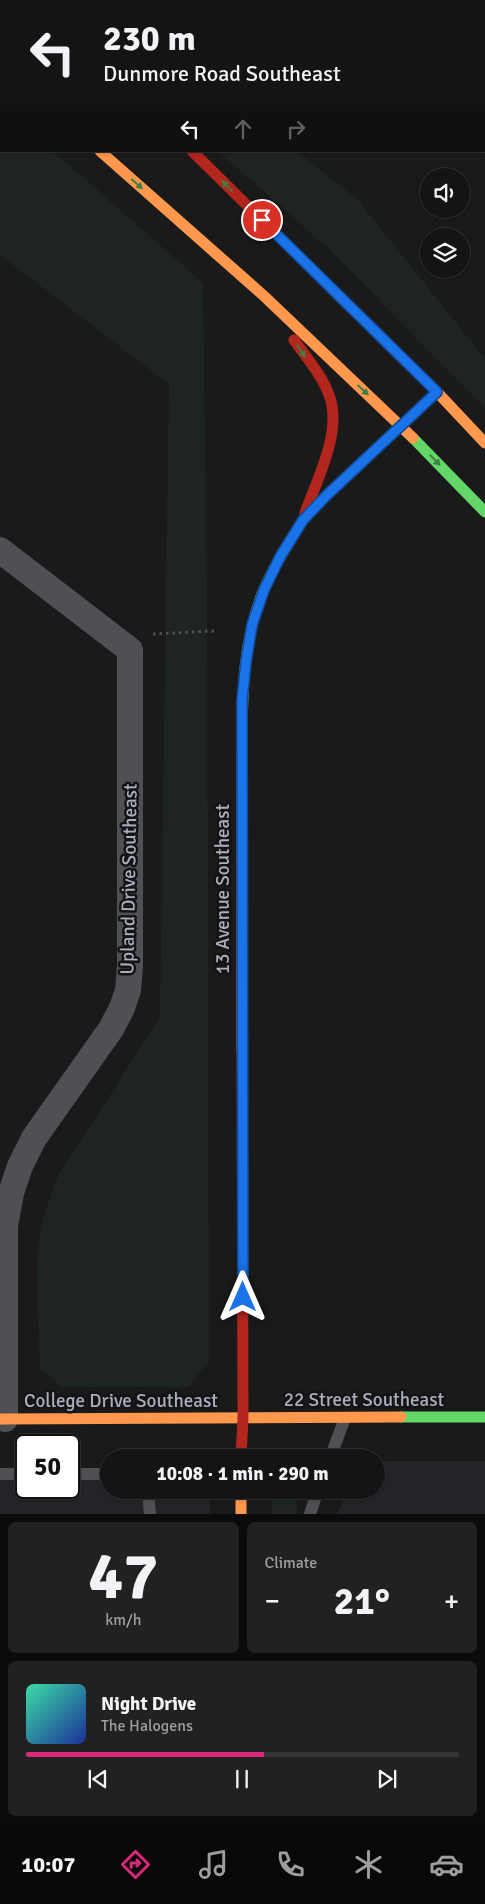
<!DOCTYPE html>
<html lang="en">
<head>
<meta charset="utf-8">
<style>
	body { margin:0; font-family:Signika,sans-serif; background:#212122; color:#f1f3f6; height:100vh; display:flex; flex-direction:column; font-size:19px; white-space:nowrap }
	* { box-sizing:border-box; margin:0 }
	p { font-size:16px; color:#9d9ea0 }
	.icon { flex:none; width:28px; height:28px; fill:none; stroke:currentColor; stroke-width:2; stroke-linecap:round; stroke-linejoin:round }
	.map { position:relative; height:1514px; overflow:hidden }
	.details { display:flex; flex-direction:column; gap:8px; padding:8px; background:#0b0b0b; flex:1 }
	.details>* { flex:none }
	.hud { position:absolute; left:0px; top:0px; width:485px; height:152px; box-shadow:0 1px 4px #0004,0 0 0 1px #333334; background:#141414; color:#f1f3f6; overflow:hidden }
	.tools { position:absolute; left:420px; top:168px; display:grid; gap:10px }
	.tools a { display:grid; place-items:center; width:50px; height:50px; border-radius:50%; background:#141414; box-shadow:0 1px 4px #0004,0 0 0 1px #333334; font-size:25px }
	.speed { position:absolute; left:15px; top:1434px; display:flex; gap:10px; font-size:25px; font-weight:700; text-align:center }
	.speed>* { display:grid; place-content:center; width:65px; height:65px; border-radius:50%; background:#141414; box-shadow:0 1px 4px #0004,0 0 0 1px #333334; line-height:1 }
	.speed .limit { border:2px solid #111; border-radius:8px; background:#fff; color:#111 }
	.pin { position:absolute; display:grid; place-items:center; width:42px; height:42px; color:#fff; margin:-21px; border:2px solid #fff; border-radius:50%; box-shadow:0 1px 5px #0007 }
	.me { position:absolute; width:55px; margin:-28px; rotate:0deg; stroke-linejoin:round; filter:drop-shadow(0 0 4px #0008) }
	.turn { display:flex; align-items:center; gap:18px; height:105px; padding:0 20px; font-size:22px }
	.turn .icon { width:65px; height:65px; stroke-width:2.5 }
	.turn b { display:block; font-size:35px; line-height:42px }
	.lanes { display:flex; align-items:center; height:48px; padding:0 20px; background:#0003; justify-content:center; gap:25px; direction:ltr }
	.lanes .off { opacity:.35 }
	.big { font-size:38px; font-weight:700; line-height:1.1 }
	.details .tile { flex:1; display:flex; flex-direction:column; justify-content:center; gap:8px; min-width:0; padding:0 18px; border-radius:8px; background:#212122 }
	.details .dial { align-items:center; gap:0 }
	.dial b { font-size:65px; line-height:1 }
	.song { display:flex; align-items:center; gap:15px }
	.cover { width:60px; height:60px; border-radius:8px; background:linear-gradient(135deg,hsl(160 70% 55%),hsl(230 70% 35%)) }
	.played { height:5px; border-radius:2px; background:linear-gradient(90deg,#db2777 55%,#333334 55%) }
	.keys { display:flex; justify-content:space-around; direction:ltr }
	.heat { display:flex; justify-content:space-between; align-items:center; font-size:28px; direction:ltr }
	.details .tiles { flex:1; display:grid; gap:8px; grid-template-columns:1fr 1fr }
	.tile:last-child { grid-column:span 2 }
	.trip { position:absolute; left:100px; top:1449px; width:285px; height:50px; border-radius:25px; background:#141414; box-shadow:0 1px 4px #0004,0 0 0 1px #333334; font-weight:700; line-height:50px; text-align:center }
	.tabs { display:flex; height:80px; justify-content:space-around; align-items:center; background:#080808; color:#9d9ea0 }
	.tabs .icon { width:35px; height:35px }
	.tabs .on { color:#db2777 }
	.tabs b { font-size:22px; color:#f1f3f6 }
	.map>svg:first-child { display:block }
	.built { fill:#242428 }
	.green { fill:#1e2520 }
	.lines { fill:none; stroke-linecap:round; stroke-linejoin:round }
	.path { stroke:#505155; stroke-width:3; stroke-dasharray:2.5 4; stroke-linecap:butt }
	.lane { stroke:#4e5054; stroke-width:12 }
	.street { stroke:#4e5054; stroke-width:26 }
	.fast { stroke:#63d668; stroke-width:11 }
	.slow { stroke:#ff974d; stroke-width:11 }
	.jam { stroke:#b3261e; stroke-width:11 }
	.oneway { fill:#3f7f44 }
	.route-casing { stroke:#114b97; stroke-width:12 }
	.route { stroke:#1a73e8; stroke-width:9 }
	.labels { text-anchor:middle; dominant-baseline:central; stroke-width:5; stroke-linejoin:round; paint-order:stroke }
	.street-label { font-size:19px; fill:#abafbc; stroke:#141417 }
</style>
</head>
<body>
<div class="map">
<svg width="485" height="1514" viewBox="0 0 485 1514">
	<rect width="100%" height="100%" fill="#1a1a1b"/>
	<path class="built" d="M376,1461h109v53h-148l11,-24h28z
		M0,1475h26v13h43v-13h40v15h97l4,5v19h-210z"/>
	<path class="green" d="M0,104l1,47h52l150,132 4,318 2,759 -20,27h-128l-21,-19 -3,-100 4,-43 16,-47 103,-161 9,-633 -169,-129z
		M218,151h78l60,47 129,161v49l-155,-158z
		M275,1490h19l3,5v19h-25v-19z"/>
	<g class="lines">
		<path class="path" d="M153,634l62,-3"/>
		<path class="lane" d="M330,1458l15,-40
			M0,1474h26
			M69,1474h40
			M148,1490l2,24
			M310,1514l8,-24"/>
		<path class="street" d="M405,0l1,1
			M484,78l1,1
			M0,550l130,100v317l-2,23 -6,18 -11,21 -77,109 -14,28 -9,27 -6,33v193"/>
		<path class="fast" d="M0,63l1,1
			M413,438l72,74
			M242,856c0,-34 0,-68 0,-102 0,-56 0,-112 22,-165 11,-24 25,-47 39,-69
			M401,1417h84"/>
		<path class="slow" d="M100,151l164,145 149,142
			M334,291l103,101 48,51
			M242,856v195
			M0,1419l401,-2
			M241,1490v24"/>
		<path class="jam" d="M29,0l1,1
			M192,151l142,140
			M294,340c12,17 28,35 35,55 14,35 -12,85 -24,118
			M303,520l24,-25 110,-103
			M241,1458l2,-40 -1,-367"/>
	</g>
	<defs><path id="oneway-solid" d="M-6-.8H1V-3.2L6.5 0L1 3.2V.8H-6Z" transform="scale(1.25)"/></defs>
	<g class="oneway">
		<use href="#oneway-solid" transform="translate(137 184) rotate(41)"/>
		<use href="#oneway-solid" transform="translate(227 186) rotate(-136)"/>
		<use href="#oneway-solid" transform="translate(301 351) rotate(56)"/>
		<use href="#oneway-solid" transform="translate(363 390) rotate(43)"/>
		<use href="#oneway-solid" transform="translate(435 460) rotate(46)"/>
	</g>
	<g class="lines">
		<g class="route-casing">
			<path id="route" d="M243,1297l-1,-597 4,-38 6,-37 12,-35 16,-33 23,-37 24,-25 110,-103 -175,-172"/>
		</g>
		<use href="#route" class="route"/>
	</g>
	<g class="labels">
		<g class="street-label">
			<text transform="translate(129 879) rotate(-89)">Upland Drive Southeast</text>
			<text transform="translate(223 889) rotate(-90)">13 Avenue Southeast</text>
			<text x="364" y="1400">22 Street Southeast</text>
			<text x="121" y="1401">College Drive Southeast</text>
		</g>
	</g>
</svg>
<div class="tools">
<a><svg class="icon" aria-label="sound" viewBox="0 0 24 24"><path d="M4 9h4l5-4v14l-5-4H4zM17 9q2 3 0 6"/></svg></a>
<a><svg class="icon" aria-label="layers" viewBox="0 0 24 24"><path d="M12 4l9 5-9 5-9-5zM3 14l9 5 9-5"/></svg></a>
</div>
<div class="speed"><div class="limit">50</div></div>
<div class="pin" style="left:262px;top:220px;background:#d93025"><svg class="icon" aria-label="arrive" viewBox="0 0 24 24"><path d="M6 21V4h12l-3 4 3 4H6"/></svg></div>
<svg class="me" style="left:243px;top:1297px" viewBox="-20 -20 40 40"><path d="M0-17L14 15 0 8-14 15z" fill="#1a73e8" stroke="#fff" stroke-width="4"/></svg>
<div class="trip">10:08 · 1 min · 290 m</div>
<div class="hud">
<div class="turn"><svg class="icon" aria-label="left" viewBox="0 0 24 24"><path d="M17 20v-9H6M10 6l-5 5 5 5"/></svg><div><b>230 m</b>Dunmore Road Southeast</div></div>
<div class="lanes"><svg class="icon" aria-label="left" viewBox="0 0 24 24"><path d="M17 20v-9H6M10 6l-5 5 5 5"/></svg><svg class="icon off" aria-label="ahead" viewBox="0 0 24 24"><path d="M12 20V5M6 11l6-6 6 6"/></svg><svg class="icon off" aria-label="right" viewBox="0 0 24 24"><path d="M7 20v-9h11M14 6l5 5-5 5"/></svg></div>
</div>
</div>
<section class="details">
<div class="tiles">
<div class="tile dial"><b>47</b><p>km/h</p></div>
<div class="tile"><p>Climate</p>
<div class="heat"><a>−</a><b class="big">21°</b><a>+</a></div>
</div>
<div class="tile">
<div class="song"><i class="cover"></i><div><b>Night Drive</b><p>The Halogens</p></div></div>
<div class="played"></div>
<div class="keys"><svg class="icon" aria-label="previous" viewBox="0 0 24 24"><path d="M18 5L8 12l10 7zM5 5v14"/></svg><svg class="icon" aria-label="pause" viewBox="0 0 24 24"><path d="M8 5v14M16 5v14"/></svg><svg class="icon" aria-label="next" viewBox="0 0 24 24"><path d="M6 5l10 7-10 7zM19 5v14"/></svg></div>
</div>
</div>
</section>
<nav class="tabs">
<b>10:07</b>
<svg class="icon on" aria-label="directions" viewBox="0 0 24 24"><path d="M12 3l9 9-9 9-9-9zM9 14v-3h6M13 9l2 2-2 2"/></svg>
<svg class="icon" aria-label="music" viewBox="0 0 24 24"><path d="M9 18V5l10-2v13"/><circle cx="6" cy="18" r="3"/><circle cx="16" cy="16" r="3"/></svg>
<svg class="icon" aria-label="phone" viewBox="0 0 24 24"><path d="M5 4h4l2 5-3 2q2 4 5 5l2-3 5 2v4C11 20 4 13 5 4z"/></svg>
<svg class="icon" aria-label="climate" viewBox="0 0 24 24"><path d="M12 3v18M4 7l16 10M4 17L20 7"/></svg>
<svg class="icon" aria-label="car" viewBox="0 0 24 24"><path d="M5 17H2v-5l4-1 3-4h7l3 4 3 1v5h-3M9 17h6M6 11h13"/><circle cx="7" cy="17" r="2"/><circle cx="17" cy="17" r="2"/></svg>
</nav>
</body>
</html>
